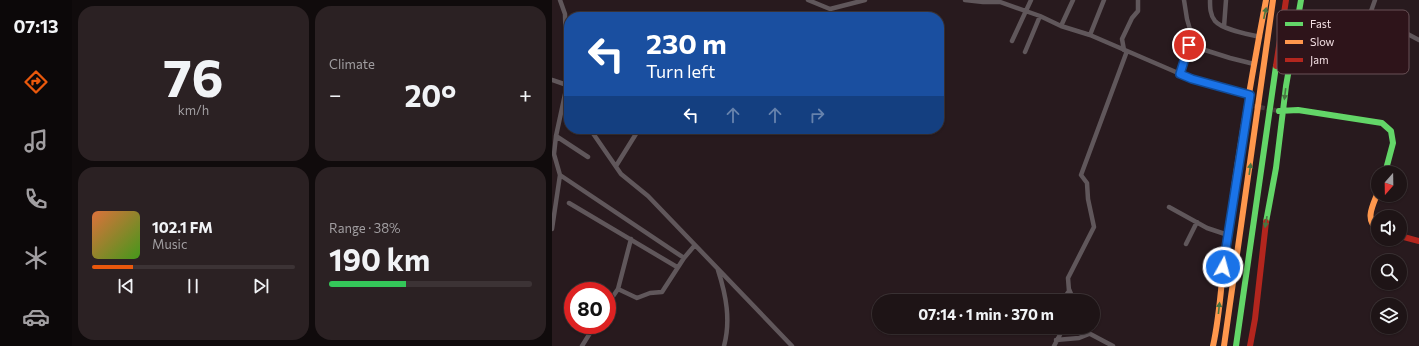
<!DOCTYPE html>
<html lang="en">
<head>
<meta charset="utf-8">
<style>
	body { margin:0; font-family:Commissioner,sans-serif; background:#2b2123; color:#f1f3f6; height:100vh; display:flex; flex-direction:column; font-size:15px; white-space:nowrap }
	* { box-sizing:border-box; margin:0 }
	p { font-size:13px; color:#a19ea1 }
	.icon { flex:none; width:22px; height:22px; fill:none; stroke:currentColor; stroke-width:2; stroke-linecap:round; stroke-linejoin:round }
	.map { position:relative; flex:1; overflow:hidden }
	.drawer { display:flex; flex-direction:column; gap:6px; padding:6px; background:#100b0c; width:480px }
	.drawer>* { flex:none }
	.top-card { position:absolute; left:12px; top:12px; width:380px; height:122px; border-radius:16px; box-shadow:0 1px 3px #0004,0 0 0 1px #3c3335; background:#1a4fa0; color:#fff; overflow:hidden }
	.needle { width:26px; rotate:200deg }
	.fabs { position:absolute; left:819px; top:166px; display:grid; gap:8px }
	.fabs a { display:grid; place-items:center; width:36px; height:36px; border-radius:50%; background:#1e1416; box-shadow:0 1px 3px #0004,0 0 0 1px #3c3335; font-size:20px }
	.speed { position:absolute; left:12px; top:282px; display:flex; gap:8px; font-size:20px; font-weight:700; text-align:center }
	.speed>* { display:grid; place-content:center; width:52px; height:52px; border-radius:50%; background:#1e1416; box-shadow:0 1px 3px #0004,0 0 0 1px #3c3335; line-height:1 }
	.speed .limit { border:6px solid #d22; background:#fff; color:#111 }
	.pin { position:absolute; display:grid; place-items:center; width:34px; height:34px; color:#fff; margin:-17px; border:2px solid #fff; border-radius:50%; box-shadow:0 1px 4px #0007 }
	.me { position:absolute; width:44px; margin:-22px; rotate:7deg; stroke-linejoin:round; filter:drop-shadow(0 0 3px #0008) }
	.turn { display:flex; align-items:center; gap:14px; height:84px; padding:0 16px; font-size:18px }
	.turn .icon { width:52px; height:52px; stroke-width:2.5 }
	.turn b { display:block; font-size:28px; line-height:34px }
	.lanes { display:flex; align-items:center; height:38px; padding:0 16px; background:#0003; justify-content:center; gap:20px; direction:ltr }
	.lanes .off { opacity:.35 }
	.big { font-size:30px; font-weight:700; line-height:1.1 }
	.drawer .card { flex:1; display:flex; flex-direction:column; justify-content:center; gap:6px; min-width:0; padding:0 14px; border-radius:16px; background:#2b2123 }
	.drawer .dial { align-items:center; gap:0 }
	.dial b { font-size:52px; line-height:1 }
	.song { display:flex; align-items:center; gap:12px }
	.cover { width:48px; height:48px; border-radius:6px; background:linear-gradient(135deg,hsl(20 70% 55%),hsl(100 70% 35%)) }
	.played { height:4px; border-radius:2px; background:linear-gradient(90deg,#ea580c 20%,#3c3335 20%) }
	.keys { display:flex; justify-content:space-around; direction:ltr }
	.heat { display:flex; justify-content:space-between; align-items:center; font-size:22px; direction:ltr }
	.charge { height:6px; border-radius:3px; background:linear-gradient(90deg,#34c759 38%,#3c3335 0) }
	.drawer .tiles { flex:1; display:grid; gap:6px; grid-template-columns:repeat(2,1fr) }
	.trip { position:absolute; left:320px; top:294px; width:228px; height:40px; border-radius:20px; background:#1e1416; box-shadow:0 1px 3px #0004,0 0 0 1px #3c3335; font-weight:700; line-height:40px; text-align:center }
	main { display:flex; flex:1; min-height:0 }
	.menu { display:flex; flex-direction:column; width:72px; justify-content:space-around; align-items:center; background:#0c0809; color:#a19ea1 }
	.menu .icon { width:28px; height:28px }
	.menu .current { color:#ea580c }
	.menu b { font-size:18px; color:#f1f3f6 }
	.map>svg:first-child { display:block }
	.lines { fill:none; stroke-linecap:round; stroke-linejoin:round }
	.street-tunnel { stroke:#46373b; stroke-width:4.5; stroke-dasharray:4.5 2; stroke-linecap:butt }
	.street { stroke:#60575b; stroke-width:4.5 }
	.fast { stroke:#63d668; stroke-width:6 }
	.slow { stroke:#ff974d; stroke-width:6 }
	.jam { stroke:#b3261e; stroke-width:6 }
	.oneway { fill:#487541 }
	.route-casing { stroke:#114b97; stroke-width:10 }
	.route { stroke:#1a73e8; stroke-width:7 }
	.key { fill:#2e141a; stroke:#695156; stroke-width:1 }
	.key-label { font-size:11px; fill:#f2dee2 }
</style>
</head>
<body>
<main>
<nav class="menu">
<b>07:13</b>
<svg class="icon current" aria-label="directions" viewBox="0 0 24 24"><path d="M12 3l9 9-9 9-9-9zM9 14v-3h6M13 9l2 2-2 2"/></svg>
<svg class="icon" aria-label="music" viewBox="0 0 24 24"><path d="M9 18V5l10-2v13"/><circle cx="6" cy="18" r="3"/><circle cx="16" cy="16" r="3"/></svg>
<svg class="icon" aria-label="phone" viewBox="0 0 24 24"><path d="M5 4h4l2 5-3 2q2 4 5 5l2-3 5 2v4C11 20 4 13 5 4z"/></svg>
<svg class="icon" aria-label="climate" viewBox="0 0 24 24"><path d="M12 3v18M4 7l16 10M4 17L20 7"/></svg>
<svg class="icon" aria-label="car" viewBox="0 0 24 24"><path d="M5 17H2v-5l4-1 3-4h7l3 4 3 1v5h-3M9 17h6M6 11h13"/><circle cx="7" cy="17" r="2"/><circle cx="17" cy="17" r="2"/></svg>
</nav>
<section class="drawer">
<div class="tiles">
<div class="card dial"><b>76</b><p>km/h</p></div>
<div class="card"><p>Climate</p>
<div class="heat"><a>−</a><b class="big">20°</b><a>+</a></div>
</div>
<div class="card">
<div class="song"><i class="cover"></i><div><b>102.1 FM</b><p>Music</p></div></div>
<div class="played"></div>
<div class="keys"><svg class="icon" aria-label="previous" viewBox="0 0 24 24"><path d="M18 5L8 12l10 7zM5 5v14"/></svg><svg class="icon" aria-label="pause" viewBox="0 0 24 24"><path d="M8 5v14M16 5v14"/></svg><svg class="icon" aria-label="next" viewBox="0 0 24 24"><path d="M6 5l10 7-10 7zM19 5v14"/></svg></div>
</div>
<div class="card"><p>Range · 38%</p><b class="big">190 km</b><div class="charge"></div></div>
</div>
</section>
<div class="map">
<svg width="867" height="346" viewBox="0 0 867 346">
	<rect width="100%" height="100%" fill="#281a1e"/>
	<g class="lines">
		<path class="street-tunnel" d="M702,106l25,5"/>
		<path class="street" d="M8,0l5,14 2,77 2,4
			M256,0l22,9 35,-9
			M413,0l18,2h17l40,14 21,10 29,9 102,44 58,16
			M658,0c0,7 0,15 5,21 8,9 33,13 45,16
			M823,0l-5,14 49,26
			M181,17l1,-2
			M509,26l12,-26
			M672,27l2,-27
			M538,35l14,-35
			M460,41l19,-41
			M637,45l41,13 24,6
			M572,50l-2,-11 10,-21 6,-7v-11
			M473,52l15,-36
			M628,74l11,-41 -4,-14 -3,-19
			M0,80l15,5 -11,51 -2,18 6,21 124,83
			M38,129l31,45 27,22 144,150
			M4,136l32,21
			M64,166l23,-37
			M17,203l108,64
			M617,207l38,21 21,7
			M0,229l8,-54
			M634,244l11,-22
			M166,270c8,25 13,50 6,76
			M66,289l19,9 13,-5 12,-1 22,-34 11,-13
			M517,289l5,12
			M510,301l7,-10 -1,-13 26,-51 -6,-28 -1,-16 -6,-8 46,-124
			M55,305l11,-16 13,-50
			M525,327l36,19
			M504,340l23,-2 10,-4
			M30,346l13,-21
			M502,346l10,-19"/>
		<path class="fast" d="M727,111l19,-1 84,13 9,8 2,12 -8,30
			M714,222l10,-54 10,-82 15,-86
			M684,346l40,-280"/>
		<path class="slow" d="M826,192c-5,13 -14,28 0,37
			M661,346c7,-31 8,-62 12,-94 11,-84 25,-168 41,-252
			M672,346l49,-346"/>
		<path class="jam" d="M724,66l10,-66
			M848,236l19,5
			M698,346l5,-27 11,-97"/>
	</g>
	<defs><path id="oneway-solid" d="M-6-.8H1V-3.2L6.5 0L1 3.2V.8H-6Z"/></defs>
	<g class="oneway">
		<use href="#oneway-solid" transform="translate(713 13) rotate(-78)"/>
		<use href="#oneway-solid" transform="translate(733 94) rotate(97)"/>
		<use href="#oneway-solid" transform="translate(698 169) rotate(-82)"/>
		<use href="#oneway-solid" transform="translate(714 222) rotate(100)"/>
		<use href="#oneway-solid" transform="translate(667 308) rotate(-84)"/>
	</g>
	<g class="lines">
		<g class="route-casing">
			<path id="route" d="M637,45l-9,29 12,5 58,16 -27,172"/>
		</g>
		<use href="#route" class="route"/>
	</g>
	<rect x="725" y="10" width="132" height="64" rx="6" class="key"/>
	<rect x="733" y="22" width="18" height="4" fill="#63d668"/>
	<rect x="733" y="40" width="18" height="4" fill="#ff974d"/>
	<rect x="733" y="58" width="18" height="4" fill="#b3261e"/>
	<g class="key-label">
		<text x="758" y="28">Fast</text>
		<text x="758" y="46">Slow</text>
		<text x="758" y="64">Jam</text>
	</g>
</svg>
<div class="fabs">
<a><svg class="needle" viewBox="-14 -14 28 28"><path d="M0-13l5 13h-10z" fill="#e53935"/><path d="M0 13l5-13h-10z" fill="#a19ea1"/></svg></a>
<a><svg class="icon" aria-label="sound" viewBox="0 0 24 24"><path d="M4 9h4l5-4v14l-5-4H4zM17 9q2 3 0 6"/></svg></a>
<a><svg class="icon" aria-label="search" viewBox="0 0 24 24"><circle cx="10" cy="10" r="6"/><path d="M15 15l6 6"/></svg></a>
<a><svg class="icon" aria-label="layers" viewBox="0 0 24 24"><path d="M12 4l9 5-9 5-9-5zM3 14l9 5 9-5"/></svg></a>
</div>
<div class="speed"><div class="limit">80</div></div>
<div class="pin" style="left:637px;top:45px;background:#d93025"><svg class="icon" aria-label="arrive" viewBox="0 0 24 24"><path d="M6 21V4h12l-3 4 3 4H6"/></svg></div>
<svg class="me" style="left:671px;top:267px" viewBox="-20 -20 40 40"><circle r="17" fill="#1a73e8" stroke="#fff" stroke-width="3"/><path d="M0-11L8 9 0 5-8 9z" fill="#fff"/></svg>
<div class="trip">07:14 · 1 min · 370 m</div>
<div class="top-card">
<div class="turn"><svg class="icon" aria-label="left" viewBox="0 0 24 24"><path d="M17 20v-9H6M10 6l-5 5 5 5"/></svg><div><b>230 m</b>Turn left</div></div>
<div class="lanes"><svg class="icon" aria-label="left" viewBox="0 0 24 24"><path d="M17 20v-9H6M10 6l-5 5 5 5"/></svg><svg class="icon off" aria-label="ahead" viewBox="0 0 24 24"><path d="M12 20V5M6 11l6-6 6 6"/></svg><svg class="icon off" aria-label="ahead" viewBox="0 0 24 24"><path d="M12 20V5M6 11l6-6 6 6"/></svg><svg class="icon off" aria-label="right" viewBox="0 0 24 24"><path d="M7 20v-9h11M14 6l5 5-5 5"/></svg></div>
</div>
</div>
</main>
</body>
</html>
